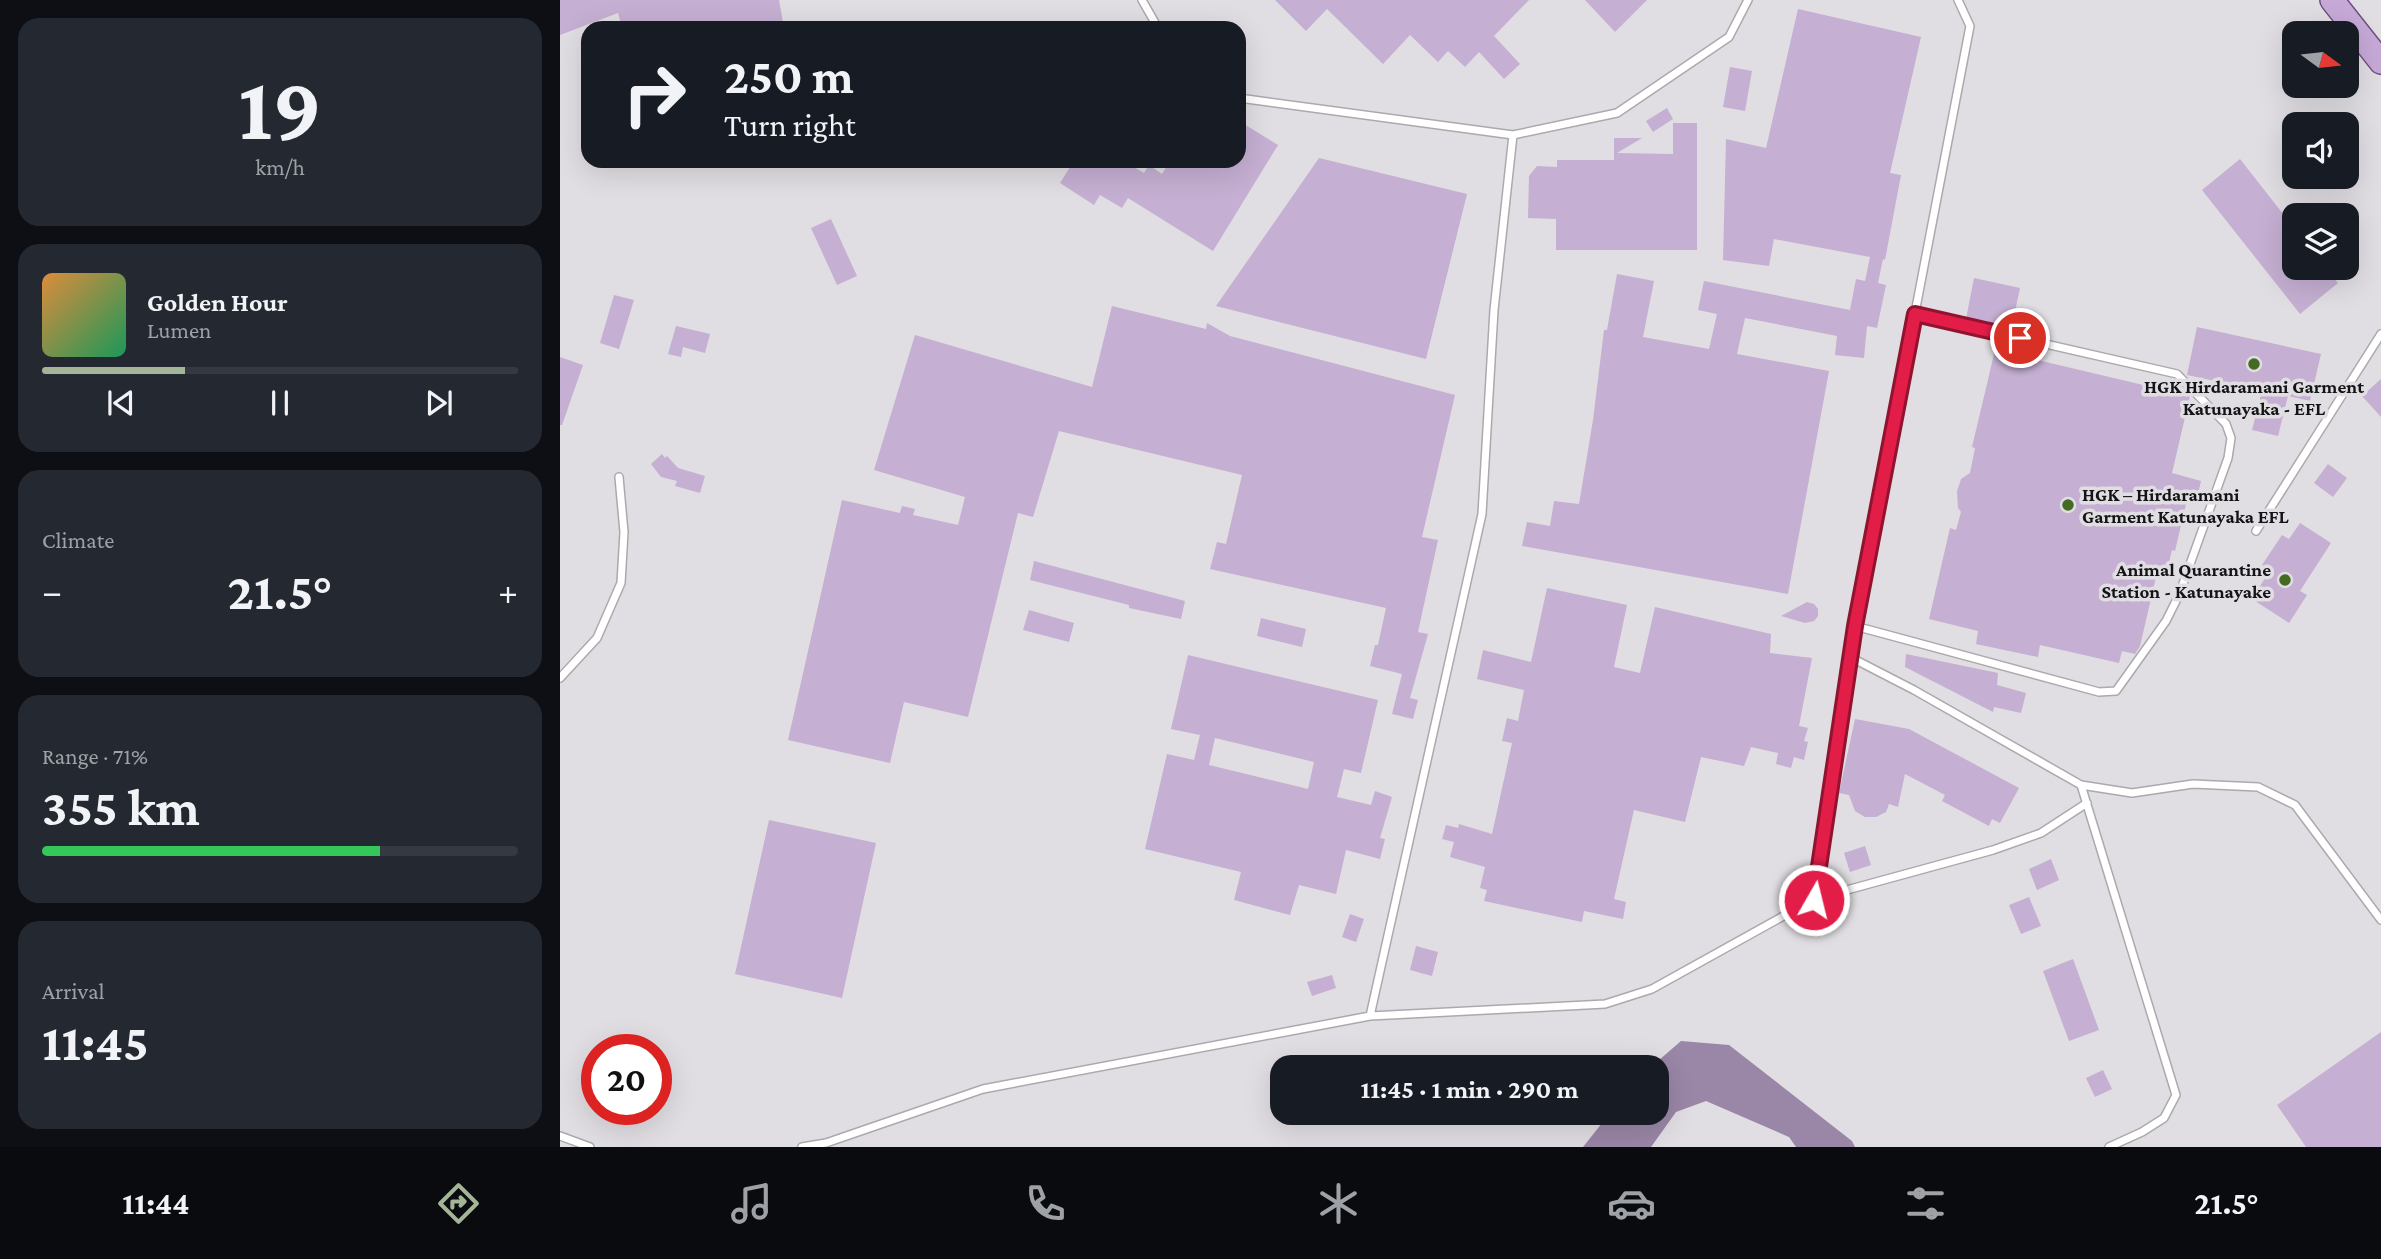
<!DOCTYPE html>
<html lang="en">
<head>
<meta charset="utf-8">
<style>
	body { margin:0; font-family:"Crimson Pro",serif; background:#242831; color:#f1f3f6; height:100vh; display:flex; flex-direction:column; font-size:26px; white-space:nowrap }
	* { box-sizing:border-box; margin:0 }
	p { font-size:23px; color:#9ea1a6 }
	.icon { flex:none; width:38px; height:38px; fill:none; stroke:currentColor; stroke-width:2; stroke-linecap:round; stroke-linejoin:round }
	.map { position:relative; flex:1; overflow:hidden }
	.details { display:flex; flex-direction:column; gap:18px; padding:18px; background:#0d0f14; width:560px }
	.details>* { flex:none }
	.top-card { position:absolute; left:21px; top:21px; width:665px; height:147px; border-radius:21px; box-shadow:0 7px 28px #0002; background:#171b24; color:#f1f3f6; overflow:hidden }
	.needle { width:46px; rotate:105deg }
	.tools { position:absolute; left:1722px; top:21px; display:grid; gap:14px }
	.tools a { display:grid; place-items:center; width:77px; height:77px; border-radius:14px; background:#171b24; box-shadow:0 7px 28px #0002; font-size:35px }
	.speed { position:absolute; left:21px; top:1034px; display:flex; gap:14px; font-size:35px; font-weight:700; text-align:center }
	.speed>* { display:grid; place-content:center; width:91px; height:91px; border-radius:50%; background:#171b24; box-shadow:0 7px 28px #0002; line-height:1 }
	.speed .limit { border:10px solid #d22; background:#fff; color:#111 }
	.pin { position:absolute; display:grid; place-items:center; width:60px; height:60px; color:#fff; margin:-30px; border:4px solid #fff; border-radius:50%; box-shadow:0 2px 7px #0007 }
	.me { position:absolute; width:77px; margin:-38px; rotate:8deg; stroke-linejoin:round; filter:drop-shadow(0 0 5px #0008) }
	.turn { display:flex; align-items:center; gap:24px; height:147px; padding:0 28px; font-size:32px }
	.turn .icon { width:91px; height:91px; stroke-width:2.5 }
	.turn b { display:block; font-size:49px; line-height:60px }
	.big { font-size:52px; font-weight:700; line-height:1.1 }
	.details .card { flex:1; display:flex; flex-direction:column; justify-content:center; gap:10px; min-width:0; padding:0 24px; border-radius:21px; background:#242831 }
	.details .dial { align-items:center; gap:0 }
	.dial b { font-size:91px; line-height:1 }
	.song { display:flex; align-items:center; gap:21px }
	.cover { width:84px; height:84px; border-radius:10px; background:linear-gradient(135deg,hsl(30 70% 55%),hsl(150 70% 35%)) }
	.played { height:7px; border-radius:4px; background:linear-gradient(90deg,#a4b597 30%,#363941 30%) }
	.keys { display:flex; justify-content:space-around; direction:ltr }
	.heat { display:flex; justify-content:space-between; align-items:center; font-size:38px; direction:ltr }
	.charge { height:10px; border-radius:5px; background:linear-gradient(90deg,#34c759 71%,#363941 0) }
	.trip { position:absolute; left:710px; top:1055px; width:399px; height:70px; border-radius:21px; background:#171b24; box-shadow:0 7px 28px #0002; font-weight:700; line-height:70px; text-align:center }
	.dock { display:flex; height:112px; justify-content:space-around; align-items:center; background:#090b0e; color:#9ea1a6 }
	.dock .icon { width:49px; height:49px }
	.dock .selected { color:#a4b597 }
	.dock b { font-size:32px; color:#f1f3f6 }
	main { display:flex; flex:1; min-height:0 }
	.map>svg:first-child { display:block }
	.water { fill:#9a86a7 }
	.building { fill:#c5afd2; fill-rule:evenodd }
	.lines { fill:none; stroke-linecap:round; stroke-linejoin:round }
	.service-casing { stroke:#aca9ad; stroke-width:10 }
	.primary-casing { stroke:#6f4f82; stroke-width:26 }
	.service { stroke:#fff; stroke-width:7 }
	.primary { stroke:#c6a9d7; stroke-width:23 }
	.route-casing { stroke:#92132f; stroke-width:18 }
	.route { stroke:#e11d48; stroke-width:12 }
	.poi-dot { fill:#456a23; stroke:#e0dee2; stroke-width:2.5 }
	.labels { text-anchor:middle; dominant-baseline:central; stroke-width:7; stroke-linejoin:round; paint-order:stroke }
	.poi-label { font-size:19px; font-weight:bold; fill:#141315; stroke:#e0dee2 }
</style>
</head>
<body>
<main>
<section class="details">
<div class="card dial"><b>19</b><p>km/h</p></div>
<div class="card">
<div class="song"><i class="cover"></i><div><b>Golden Hour</b><p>Lumen</p></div></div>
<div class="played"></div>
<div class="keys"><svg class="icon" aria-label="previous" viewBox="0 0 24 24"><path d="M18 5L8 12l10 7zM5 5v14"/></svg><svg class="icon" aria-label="pause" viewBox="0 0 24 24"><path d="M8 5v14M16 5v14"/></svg><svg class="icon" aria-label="next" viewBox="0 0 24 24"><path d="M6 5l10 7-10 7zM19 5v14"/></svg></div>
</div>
<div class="card"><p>Climate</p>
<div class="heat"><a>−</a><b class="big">21.5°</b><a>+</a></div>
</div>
<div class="card"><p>Range · 71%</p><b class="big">355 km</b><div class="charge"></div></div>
<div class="card"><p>Arrival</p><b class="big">11:45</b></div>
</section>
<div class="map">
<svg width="1821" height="1147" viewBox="0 0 1821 1147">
	<rect width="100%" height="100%" fill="#e0dee2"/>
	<path class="water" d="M1121,1041l48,4 123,96 3,6h-59l-7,-10 -83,-36 -30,11 -25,35h-68l27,-34h47v-45l-6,-1z"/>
	<path class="building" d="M0,0h219l5,28h-52v-2l-110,2 -4,-15 -58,22z
		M715,0h254l-35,36 26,28 -16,15 -25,-27 -14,15 -17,-16 -10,11 -28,-27 -27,29 -56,-55 -21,22z
		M1025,0h62l-32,32z
		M1238,9l123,28 -31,136 11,2 -16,85 -2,-1 -5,24 8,2 -9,43 -10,-2 -3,32 -29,-3 2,-19 -92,-18 -8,36 92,17 -41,223 -266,-48 5,-24 23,4 4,-25 25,3 14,-84 11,-90h3l10,-56 37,7 -11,56 66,12 8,-35 -19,-4 6,-29 146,29 6,-31 9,2 5,-24 -96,-18 -5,27 -46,-6 3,-121 40,9z
		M1170,67l22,4 -7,40 -22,-4z
		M1107,108l6,11 -20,13 -7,-11z
		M679,121l39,24 -65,106 -85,-53 -6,10 -22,-13 -6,10 -34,-22 14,-22h50l20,12 5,-8 13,9 8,-13h69z
		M1113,123h24v127h-141v-31l-28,-1 1,-42 8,-10 20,1v-7h57v-22h28l-25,15 56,1z
		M759,158l148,36 -41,165 -210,-53z
		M1680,159l54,69v40h32l12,15 -38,31 -98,-124z
		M271,219l26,57 -20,9 -26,-57z
		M1414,278l46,10 -9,42 -45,-11z
		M54,295l20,5 -15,49 -19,-6z
		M552,306l94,23 1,-6 23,13 225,59 -33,142 16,3 -20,92 10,2 -18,64 8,2 -5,19 -21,-5 10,-40 -32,-8 5,-21h3l8,-37 -176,-39 7,-27 9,2 16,-69 -183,-44 -26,86 -15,-4 -50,204 -64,-15 -14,61 -102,-23 54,-240 58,13 2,-7 13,3 -2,6 45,10 7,-28 -91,-27 41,-135 177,52z
		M116,326l34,8 -5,19 -22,-6 -2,10 -13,-3z
		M1637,327l124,27 -11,47 -22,-5 -10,40 -26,-6 10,-39 -75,-16z
		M1435,350l195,46 -18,77 29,8 -3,13 -9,-3 -14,60 -3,-1 -6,25 -9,-2 -17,73 -5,8 -13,-3 -3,12 -79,-18 -2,12 -62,-13 2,-13 -49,-12 21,-91 6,2 5,-18 -3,-4 -1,-17 4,-12 9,-6 5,-25 -3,-1z
		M0,357l23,8 -21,60h-2z
		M1821,379v38l-19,-21z
		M102,454l3,4 2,-2 11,12 27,8 -5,17 -25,-7 2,-5 -16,-4 -10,-13z
		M1768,464l19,14 -14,19 -19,-14z
		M1740,523l31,20 -31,48 7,4 -18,28 -37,-24 18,-29 -8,-5 20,-30 7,4z
		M474,561l151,40 -4,18 -52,-11v-3l-99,-25z
		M987,588l80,17 -13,62 26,6 15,-66 116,27 -1,19 42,5 -13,68 9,2 -4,13 4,1 -4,18 -10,-3 -3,11 -15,-4 2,-11 -27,-6 -7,19 -43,-9 -16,65 -51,-12 -20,89 12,3 -3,17 -39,-8 -2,11 -98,-21 3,-11 -7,-2 5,-21 -35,-10 4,-15 -12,-3 4,-14 12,3 1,-4 33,10 20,-91 -10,-2 5,-23 11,3 6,-31 -47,-11 6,-29 48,12z
		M1247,602l7,2 4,5v7l-4,5 -9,2 -24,-7z
		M469,610l45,13 -5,19 -46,-12z
		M701,618l45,11 -4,18 -45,-11z
		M1346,654l92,19 -1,12 29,8 -5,20 -27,-6 -1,5 -88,-45z
		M628,655l190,45 -17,73 -17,-4 -7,28 34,8 4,-14 17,6 -12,41 5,1 -5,20 -34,-9 -10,44 -37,-9 -9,30 -56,-15 7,-28 -96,-23 22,-95 27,6 6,-25 -29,-6zM655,738l99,24 -6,27 -99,-24z
		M1295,719l54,10 110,59 -19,35 -8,-4 -3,7 -47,-25 3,-6 -40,-21 -7,33 -9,-3 -3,8 -10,5h-11l-10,-6 -6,-16 -10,-2z
		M209,820l107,23 -34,155 -107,-24z
		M1305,846l6,19 -21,7 -6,-19z
		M1491,859l8,21 -22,10 -8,-21z
		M1469,897l12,29 -20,8 -12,-29z
		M790,914l14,5 -8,23 -14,-5z
		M856,946l22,6 -6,24 -22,-6z
		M1513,959l26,71 -30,11 -26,-70z
		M772,975l4,13 -24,8 -5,-14z
		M1821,1032v115h-75l-29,-42z
		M1543,1070l9,19 -17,8 -9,-19z"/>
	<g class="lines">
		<g class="service-casing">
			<path id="service" d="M582,0l16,28
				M679,98l274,37 104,-22 112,-76 19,-37
				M1696,531l125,-197
				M1295,626l244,66 17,-1 50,-70 13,-26 49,-137 3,-20 -5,-14 -49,-50 -262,-60
				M1290,657l64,33 167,95 51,8 61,-9 65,3 37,18 86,115
				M0,678l37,-40 24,-55 3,-51 -5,-55
				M1521,785l95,310 -12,23 -22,14 -33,15
				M1254,899l41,-273 115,-600 -12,-26
				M810,1016l112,-502 12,-204 19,-175
				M0,1136l30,11
				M242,1147l24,-4 157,-54 387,-73 235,-12 47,-15 162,-90 179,-49 48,-17 46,-30"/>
		</g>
		<g class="primary-casing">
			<path id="primary" d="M1772,0l49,62"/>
		</g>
		<use href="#service" class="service"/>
		<use href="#primary" class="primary"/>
	</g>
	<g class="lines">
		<g class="route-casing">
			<path id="route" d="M1254,900l41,-274 60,-312 105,24"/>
		</g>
		<use href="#route" class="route"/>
	</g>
	<g class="poi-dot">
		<circle cx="1694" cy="364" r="7"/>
		<circle cx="1508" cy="505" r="7"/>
		<circle cx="1725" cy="580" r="7"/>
	</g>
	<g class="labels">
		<g class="poi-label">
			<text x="1694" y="386">HGK Hirdaramani Garment<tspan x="1694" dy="22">Katunayaka - EFL</tspan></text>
			<text x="1522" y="494" text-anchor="start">HGK – Hirdaramani<tspan x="1522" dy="22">Garment Katunayaka EFL</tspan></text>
			<text x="1711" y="569" text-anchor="end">Animal Quarantine<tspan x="1711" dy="22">Station - Katunayake</tspan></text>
		</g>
	</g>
</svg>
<div class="tools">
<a><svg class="needle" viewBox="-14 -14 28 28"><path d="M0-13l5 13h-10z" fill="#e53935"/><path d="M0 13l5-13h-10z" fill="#9ea1a6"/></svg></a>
<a><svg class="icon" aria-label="sound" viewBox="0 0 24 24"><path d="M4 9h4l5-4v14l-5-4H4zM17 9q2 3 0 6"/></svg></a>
<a><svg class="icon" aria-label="layers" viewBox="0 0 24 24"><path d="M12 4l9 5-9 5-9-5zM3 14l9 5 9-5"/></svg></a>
</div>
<div class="speed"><div class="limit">20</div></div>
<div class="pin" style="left:1460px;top:338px;background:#d93025"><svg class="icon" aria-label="arrive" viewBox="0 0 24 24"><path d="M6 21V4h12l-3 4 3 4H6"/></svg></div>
<svg class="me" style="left:1254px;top:900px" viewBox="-20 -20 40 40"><circle r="17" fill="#e11d48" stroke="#fff" stroke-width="3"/><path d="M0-11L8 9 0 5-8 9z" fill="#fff"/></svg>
<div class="trip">11:45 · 1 min · 290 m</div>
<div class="top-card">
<div class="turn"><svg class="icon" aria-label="right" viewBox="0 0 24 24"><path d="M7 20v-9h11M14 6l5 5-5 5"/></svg><div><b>250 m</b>Turn right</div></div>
</div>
</div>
</main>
<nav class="dock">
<b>11:44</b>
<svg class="icon selected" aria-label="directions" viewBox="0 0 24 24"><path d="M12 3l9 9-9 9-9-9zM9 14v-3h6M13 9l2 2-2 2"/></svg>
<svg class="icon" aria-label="music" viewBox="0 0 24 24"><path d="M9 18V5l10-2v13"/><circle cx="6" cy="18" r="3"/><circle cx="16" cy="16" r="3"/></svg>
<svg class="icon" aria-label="phone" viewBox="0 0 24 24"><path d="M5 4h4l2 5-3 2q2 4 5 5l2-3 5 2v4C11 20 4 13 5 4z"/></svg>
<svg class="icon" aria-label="climate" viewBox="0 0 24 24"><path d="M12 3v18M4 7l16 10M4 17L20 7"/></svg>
<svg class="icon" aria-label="car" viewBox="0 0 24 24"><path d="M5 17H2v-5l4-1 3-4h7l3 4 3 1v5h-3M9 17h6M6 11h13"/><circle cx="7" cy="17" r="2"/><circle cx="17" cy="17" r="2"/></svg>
<svg class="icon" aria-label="filters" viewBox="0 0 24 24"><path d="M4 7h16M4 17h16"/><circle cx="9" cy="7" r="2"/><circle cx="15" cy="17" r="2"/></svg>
<b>21.5°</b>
</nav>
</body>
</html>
